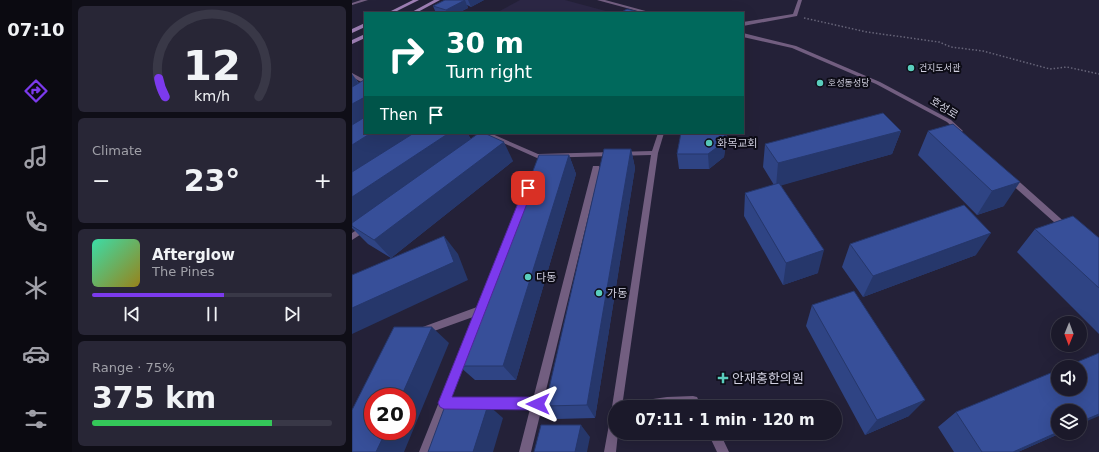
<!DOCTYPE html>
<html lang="en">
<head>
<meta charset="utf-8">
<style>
	body { margin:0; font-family:"DejaVu Sans","Noto Sans KR",sans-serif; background:#282636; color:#f1f3f6; height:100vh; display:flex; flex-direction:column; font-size:15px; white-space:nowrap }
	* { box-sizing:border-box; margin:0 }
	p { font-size:13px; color:#a0a0a8 }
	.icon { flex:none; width:22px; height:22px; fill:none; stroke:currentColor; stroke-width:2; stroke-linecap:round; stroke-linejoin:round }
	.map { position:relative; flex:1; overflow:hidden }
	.panel { display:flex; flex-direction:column; gap:6px; padding:6px; background:#0f0e17; width:280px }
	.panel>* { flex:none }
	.banner { position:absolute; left:12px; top:12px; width:380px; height:122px; border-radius:0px; box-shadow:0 4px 16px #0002,0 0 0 1px #393847; background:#00695c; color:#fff; overflow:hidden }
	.needle { width:26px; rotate:181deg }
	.controls { position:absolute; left:699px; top:316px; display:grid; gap:8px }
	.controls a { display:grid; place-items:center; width:36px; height:36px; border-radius:50%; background:#1b192a; box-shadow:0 4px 16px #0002,0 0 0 1px #393847; font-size:20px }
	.speed { position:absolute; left:12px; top:388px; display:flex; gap:8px; font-size:20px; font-weight:700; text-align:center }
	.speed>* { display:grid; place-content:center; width:52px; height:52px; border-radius:50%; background:#1b192a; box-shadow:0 4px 16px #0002,0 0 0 1px #393847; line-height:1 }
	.speed .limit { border:6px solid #d22; background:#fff; color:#111 }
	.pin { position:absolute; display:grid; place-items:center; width:34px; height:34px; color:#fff; margin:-17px; border-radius:8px; box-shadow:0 2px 6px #0006 }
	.me { position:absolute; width:44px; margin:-22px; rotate:270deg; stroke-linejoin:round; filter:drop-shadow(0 0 3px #0008) }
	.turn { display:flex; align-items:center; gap:14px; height:84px; padding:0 16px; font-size:18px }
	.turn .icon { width:52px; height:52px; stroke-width:2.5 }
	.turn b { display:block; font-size:28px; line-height:34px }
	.then { display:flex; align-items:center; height:38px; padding:0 16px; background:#0003; gap:8px; font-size:15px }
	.big { font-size:30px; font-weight:700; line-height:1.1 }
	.panel .widget { flex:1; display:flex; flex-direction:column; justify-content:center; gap:6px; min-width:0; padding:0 14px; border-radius:6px; background:#282636 }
	.panel .dial { align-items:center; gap:0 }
	.dial svg { height:104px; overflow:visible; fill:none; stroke:#393847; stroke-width:7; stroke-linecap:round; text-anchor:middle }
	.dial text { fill:#f1f3f6; stroke:none }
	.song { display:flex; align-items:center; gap:12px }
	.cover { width:48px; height:48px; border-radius:6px; background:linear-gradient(135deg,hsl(160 70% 55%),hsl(50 70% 35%)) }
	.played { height:4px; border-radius:2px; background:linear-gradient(90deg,#7c3aed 55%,#393847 55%) }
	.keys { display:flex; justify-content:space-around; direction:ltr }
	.heat { display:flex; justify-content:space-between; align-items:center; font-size:22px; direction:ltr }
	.charge { height:6px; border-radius:3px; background:linear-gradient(90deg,#34c759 75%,#393847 0) }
	.trip { position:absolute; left:256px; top:400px; width:234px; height:40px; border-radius:20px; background:#1b192a; box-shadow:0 4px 16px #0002,0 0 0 1px #393847; font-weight:700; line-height:40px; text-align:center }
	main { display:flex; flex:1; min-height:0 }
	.tab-bar { display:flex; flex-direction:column; width:72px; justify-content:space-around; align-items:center; background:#0b0a11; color:#a0a0a8 }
	.tab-bar .icon { width:28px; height:28px }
	.tab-bar .current { color:#7c3aed }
	.tab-bar b { font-size:18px; color:#f1f3f6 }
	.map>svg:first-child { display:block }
	.built { fill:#2c2745 }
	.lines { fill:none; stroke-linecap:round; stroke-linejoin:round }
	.path { stroke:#676579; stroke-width:1.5; stroke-dasharray:1.5 2; stroke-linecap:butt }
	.lane { fill:#725e80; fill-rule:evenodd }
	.street { fill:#725e80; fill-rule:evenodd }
	.secondary { fill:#9e7fb4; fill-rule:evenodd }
	.wall { fill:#2f4484 }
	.shaded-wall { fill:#26376b }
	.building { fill:#374f99; stroke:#26376b }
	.route { fill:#7c3aed; stroke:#51269a }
	.poi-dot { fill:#5acebd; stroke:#0d0c16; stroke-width:1.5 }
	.labels { text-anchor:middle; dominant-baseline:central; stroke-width:4; stroke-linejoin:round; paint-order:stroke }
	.far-poi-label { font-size:9px; fill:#d1d0e0; stroke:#0d0c16; text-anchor:start }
	.street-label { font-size:11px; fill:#d1d0e0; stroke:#0d0c16 }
	.poi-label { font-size:11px; fill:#d1d0e0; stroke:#0d0c16; text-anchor:start }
	.near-poi-label { font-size:13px; fill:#d1d0e0; stroke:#0d0c16; text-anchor:start }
</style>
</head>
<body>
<main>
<nav class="tab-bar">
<b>07:10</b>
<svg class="icon current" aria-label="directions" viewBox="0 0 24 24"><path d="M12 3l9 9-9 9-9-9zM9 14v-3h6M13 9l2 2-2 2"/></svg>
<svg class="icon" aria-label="music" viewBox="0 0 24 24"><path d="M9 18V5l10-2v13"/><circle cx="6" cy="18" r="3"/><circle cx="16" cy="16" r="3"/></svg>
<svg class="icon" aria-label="phone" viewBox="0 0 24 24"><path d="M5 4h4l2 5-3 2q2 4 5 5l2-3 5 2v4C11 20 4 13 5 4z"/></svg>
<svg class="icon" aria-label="climate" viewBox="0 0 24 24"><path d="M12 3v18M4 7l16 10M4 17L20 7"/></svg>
<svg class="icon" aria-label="car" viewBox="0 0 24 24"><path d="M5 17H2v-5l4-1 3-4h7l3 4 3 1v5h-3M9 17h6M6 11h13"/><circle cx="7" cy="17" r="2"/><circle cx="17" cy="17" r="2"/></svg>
<svg class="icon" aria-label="filters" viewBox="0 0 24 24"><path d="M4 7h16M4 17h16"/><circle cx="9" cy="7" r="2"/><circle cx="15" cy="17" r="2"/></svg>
</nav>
<section class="panel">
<div class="widget dial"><svg viewBox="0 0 100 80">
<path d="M14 69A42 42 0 1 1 86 69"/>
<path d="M14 69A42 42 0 0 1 9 55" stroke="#7c3aed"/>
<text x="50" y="56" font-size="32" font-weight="700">12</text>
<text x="50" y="72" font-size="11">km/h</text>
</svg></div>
<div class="widget"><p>Climate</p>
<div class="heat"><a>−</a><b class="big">23°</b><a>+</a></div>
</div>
<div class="widget">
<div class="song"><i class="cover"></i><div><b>Afterglow</b><p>The Pines</p></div></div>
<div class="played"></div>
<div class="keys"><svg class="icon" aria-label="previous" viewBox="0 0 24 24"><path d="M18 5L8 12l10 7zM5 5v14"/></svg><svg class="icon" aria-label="pause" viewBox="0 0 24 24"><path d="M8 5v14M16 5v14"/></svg><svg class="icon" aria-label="next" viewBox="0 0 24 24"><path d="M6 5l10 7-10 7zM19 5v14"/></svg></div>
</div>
<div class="widget"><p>Range · 75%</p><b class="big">375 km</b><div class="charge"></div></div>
</section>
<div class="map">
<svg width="747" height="452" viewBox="0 0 747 452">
	<rect width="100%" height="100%" fill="#242138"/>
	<path class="built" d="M168,0h45l48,13h-117z"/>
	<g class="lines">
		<path class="path" d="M452,18l63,14 72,10 12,5 32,4 67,18 17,-2 32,7"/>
		<path class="lane" d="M9,0h7l-16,5v-2z
			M446,0h4l-5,16 -54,10v-4l50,-8z
			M241,166h6l1,2 -69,284h-12l11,-43 -83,-1 -16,44h-12l54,-135 -50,18 -3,-1 -2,-3 2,-3 57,-21 13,-33 1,-3 3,-1 3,1 1,3 -47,124 82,1z
			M14,224l3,1 1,2 -1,2 -17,11v-7z
			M341,396l4,1 5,10h-75l1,-4 4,-1 35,-5z
			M356,433h12l9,19h-12z"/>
		<path class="street" d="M245,0h8l48,13h-8z
			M391,33l53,13 84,36 71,38 12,11 -3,2 -2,-1 -11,-10 -71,-38 -84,-36 -49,-11z
			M0,73l13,7v4l-13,-7z
			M129,133h9l48,21 114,-3 6,-18h6l-6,20 -36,254h-7v4l-3,-4 39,-252 -114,3z
			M659,176l3,1 55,49 1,2 -1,2h-6l-55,-49 -1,-2z
			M263,414v19h3l-2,19h-12l6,-33 1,-4z"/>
		<path class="secondary" d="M61,0h6l-26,13h-6z
			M82,0h6l-24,13h-6z
			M13,23v4l-13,6v-4z
			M13,34v4l-13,6v-4z"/>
	</g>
	<path class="wall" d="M93,0h39l-13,7 -4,-2 1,3 -10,5h-22l-3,-7z
		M0,74l7,9 6,50h102l4,6 42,22 -122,97 -23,-14 -16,-16z
		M601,124l51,82 -27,9 -59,-60 10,-24z
		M549,131l-9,23 -111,31 37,88 -35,12 -39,-69 1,-23 29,-8 -11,-18 2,-23z
		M329,133h46l-3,24 -15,12h-30l-2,-15z
		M279,149l4,19 -40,250 -39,1 -11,-13z
		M217,155l7,19 -60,206h-41l-16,-14z
		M683,229l64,9v96l-82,-82z
		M498,244l126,11 -113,42 -21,-30z
		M460,305l97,111 -44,19 -59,-109z
		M604,412l102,21h3l-43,19h-64l-16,-25z"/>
	<path class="shaded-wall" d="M113,0l3,8 -10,5h-11l-1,-3z
		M116,0h16l-13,7z
		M0,74l12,18 -12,7z
		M13,97v27l-13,7v-27z
		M549,131l-9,23 -116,33 2,-24z
		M19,133h43l-62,41v-29z
		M97,133h18l6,10 -121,83v-29z
		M373,133h2l-3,24 -15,12 -1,-15z
		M152,142l9,19 -122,97 -17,-18z
		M279,149l4,19 -40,250 -8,-13z
		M217,155l7,19 -60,206 -13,-14z
		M668,182l-16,24 -27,9 15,-24z
		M639,233l-15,22 -113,42 10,-21z
		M92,236l14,18 10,26 -116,54v-26z
		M472,250l-6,23 -35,12 3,-22z
		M80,327l17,16 -45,109h-28l10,-21h21v-34h-6z
		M573,400l-16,16 -44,19 12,-15z
		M136,405l15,13 -10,34h-20z
		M747,414v2l-19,8v-2z
		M229,425l9,12 -3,15h-12z
		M706,432v1h3l-43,19h-5z"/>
	<path class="building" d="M93,0h20l-19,10 -13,-4z
		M275,9l15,4h-22z
		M12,80h1v17l-13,7v-17z
		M531,113l18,18 -123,32 -13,-19z
		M13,117v16h6l-19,12v-20z
		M601,124l67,58 -28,9 -64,-60z
		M62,133h35l-97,64v-25z
		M127,133h5l20,9 -130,98 -22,-14v-3z
		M329,133h44l-1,9 -16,12h-31z
		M252,149h27l-44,256 -42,1z
		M187,155h30l-66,211h-44z
		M427,183l45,67 -38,13 -41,-70z
		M612,205l27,28 -118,43 -23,-32z
		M721,216l26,22v50l-64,-59z
		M92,236l10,26 -102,46v-33z
		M502,291l71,109 -48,20 -65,-115z
		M42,327h38l-31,70h-28v34h13l-10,21h-24v-42z
		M747,353v61l-19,8v-11h-22v21l-45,20h-31l-26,-40 102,-42v19h22v-22h-15z
		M136,405l-15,47h-45l17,-46z
		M189,425h40l-6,27h-41z"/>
	<path class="route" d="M176,185l5,3 -81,209h86l4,2 2,5 -2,4 -4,2 -94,-1 -4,-2 -2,-4 86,-215z"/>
	<g class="poi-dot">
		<circle cx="559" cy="68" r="4"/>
		<circle cx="468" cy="83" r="4"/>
		<circle cx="357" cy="143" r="4"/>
		<circle cx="176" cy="277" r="4"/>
		<circle cx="247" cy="293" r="4"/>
		<path d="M369 372h4v4h4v4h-4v4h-4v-4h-4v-4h4z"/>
	</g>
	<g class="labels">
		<g class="far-poi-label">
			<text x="567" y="68">건지도서관</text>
			<text x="476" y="83">호성동성당</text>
		</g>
		<g class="street-label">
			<text transform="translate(592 108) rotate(32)">호성로</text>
		</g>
		<g class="poi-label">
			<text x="365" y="143">화목교회</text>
			<text x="184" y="277">다동</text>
			<text x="255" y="293">가동</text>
		</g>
		<g class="near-poi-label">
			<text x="380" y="378">안재홍한의원</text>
		</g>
	</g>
</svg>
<div class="controls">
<a><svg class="needle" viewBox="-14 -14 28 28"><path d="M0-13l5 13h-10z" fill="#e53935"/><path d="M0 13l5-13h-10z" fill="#a0a0a8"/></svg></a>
<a><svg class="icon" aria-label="sound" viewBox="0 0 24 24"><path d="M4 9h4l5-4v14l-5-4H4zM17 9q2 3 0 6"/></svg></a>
<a><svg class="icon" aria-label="layers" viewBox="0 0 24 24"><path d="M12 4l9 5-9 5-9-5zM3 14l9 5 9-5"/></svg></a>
</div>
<div class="speed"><div class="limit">20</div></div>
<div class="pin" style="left:176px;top:188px;background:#d93025"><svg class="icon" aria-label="arrive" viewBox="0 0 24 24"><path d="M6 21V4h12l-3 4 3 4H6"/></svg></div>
<svg class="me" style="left:186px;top:404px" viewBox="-20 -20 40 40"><path d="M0-17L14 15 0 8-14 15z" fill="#7c3aed" stroke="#fff" stroke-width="4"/></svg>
<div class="trip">07:11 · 1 min · 120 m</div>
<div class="banner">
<div class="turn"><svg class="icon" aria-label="right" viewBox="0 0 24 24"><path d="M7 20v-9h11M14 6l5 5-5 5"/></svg><div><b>30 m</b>Turn right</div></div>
<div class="then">Then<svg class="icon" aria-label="arrive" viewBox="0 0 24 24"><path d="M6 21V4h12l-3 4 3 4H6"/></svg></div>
</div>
</div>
</main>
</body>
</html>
